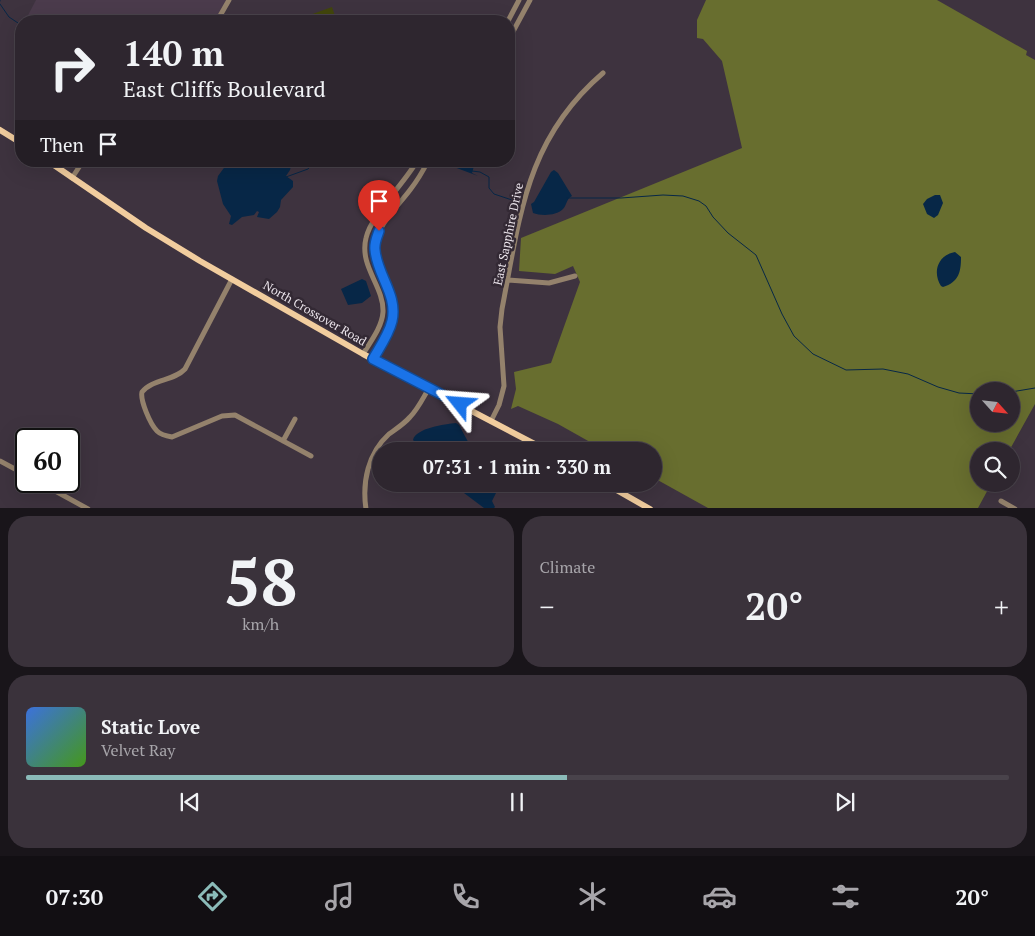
<!DOCTYPE html>
<html lang="en">
<head>
<meta charset="utf-8">
<style>
	body { margin:0; font-family:"PT Serif",serif; background:#3a323b; color:#f1f3f6; height:100vh; display:flex; flex-direction:column; font-size:19px; white-space:nowrap }
	* { box-sizing:border-box; margin:0 }
	p { font-size:16px; color:#a7a5aa }
	.icon { flex:none; width:28px; height:28px; fill:none; stroke:currentColor; stroke-width:2; stroke-linecap:round; stroke-linejoin:round }
	.map { position:relative; height:508px; overflow:hidden }
	.sheet { display:flex; flex-direction:column; gap:8px; padding:8px; background:#19151a; flex:1 }
	.sheet>* { flex:none }
	.top-card { position:absolute; left:15px; top:15px; width:500px; height:152px; border-radius:20px; box-shadow:0 5px 20px #0002,0 0 0 1px #49434b; background:#2e262f; color:#f1f3f6; overflow:hidden }
	.needle { width:32px; rotate:117deg }
	.buttons { position:absolute; left:970px; top:382px; display:grid; gap:10px }
	.buttons a { display:grid; place-items:center; width:50px; height:50px; border-radius:50%; background:#2e262f; box-shadow:0 5px 20px #0002,0 0 0 1px #49434b; font-size:25px }
	.speed { position:absolute; left:15px; top:428px; display:flex; gap:10px; font-size:25px; font-weight:700; text-align:center }
	.speed>* { display:grid; place-content:center; width:65px; height:65px; border-radius:50%; background:#2e262f; box-shadow:0 5px 20px #0002,0 0 0 1px #49434b; line-height:1 }
	.speed .limit { border:2px solid #111; border-radius:8px; background:#fff; color:#111 }
	.pin { position:absolute; display:grid; place-items:center; width:42px; height:42px; color:#fff; margin:-51px -21px; border-radius:50% 50% 50% 0; rotate:-45deg; box-shadow:0 0 5px #0007 }
	.pin .icon { rotate:45deg }
	.me { position:absolute; width:55px; margin:-28px; rotate:298deg; stroke-linejoin:round; filter:drop-shadow(0 0 4px #0008) }
	.turn { display:flex; align-items:center; gap:18px; height:105px; padding:0 25px; font-size:22px }
	.turn .icon { width:65px; height:65px; stroke-width:2.5 }
	.turn b { display:block; font-size:35px; line-height:42px }
	.then { display:flex; align-items:center; height:48px; padding:0 25px; background:#0003; gap:10px; font-size:19px }
	.big { font-size:38px; font-weight:700; line-height:1.1 }
	.sheet .widget { flex:1; display:flex; flex-direction:column; justify-content:center; gap:8px; min-width:0; padding:0 18px; border-radius:20px; background:#3a323b }
	.sheet .dial { align-items:center; gap:0 }
	.dial b { font-size:65px; line-height:1 }
	.song { display:flex; align-items:center; gap:15px }
	.cover { width:60px; height:60px; border-radius:8px; background:linear-gradient(135deg,hsl(220 70% 55%),hsl(100 70% 35%)) }
	.played { height:5px; border-radius:2px; background:linear-gradient(90deg,#8bbbb9 55%,#49434b 55%) }
	.keys { display:flex; justify-content:space-around; direction:ltr }
	.heat { display:flex; justify-content:space-between; align-items:center; font-size:28px; direction:ltr }
	.sheet .tiles { flex:1; display:grid; gap:8px; grid-template-columns:1fr 1fr }
	.widget:last-child { grid-column:span 2 }
	.trip { position:absolute; left:372px; top:442px; width:290px; height:50px; border-radius:25px; background:#2e262f; box-shadow:0 5px 20px #0002,0 0 0 1px #49434b; font-weight:700; line-height:50px; text-align:center }
	.tabs { display:flex; height:80px; justify-content:space-around; align-items:center; background:#120f13; color:#a7a5aa }
	.tabs .icon { width:35px; height:35px }
	.tabs .active { color:#8bbbb9 }
	.tabs b { font-size:22px; color:#f1f3f6 }
	.map>svg:first-child { display:block }
	.built { fill:#4b3b4c }
	.green { fill:#42460c }
	.forest { fill:#686e2f; fill-rule:evenodd }
	.water { fill:#072747 }
	.lines { fill:none; stroke-linecap:round; stroke-linejoin:round }
	.stream { stroke:#072747; stroke-width:1 }
	.minor { stroke:#94826c; stroke-width:5 }
	.major { stroke:#f1cd9e; stroke-width:6 }
	.route-casing { stroke:#114b97; stroke-width:12 }
	.route { stroke:#1a73e8; stroke-width:9 }
	.labels { text-anchor:middle; dominant-baseline:central; stroke-width:5; stroke-linejoin:round; paint-order:stroke }
	.street-label { font-size:12px; fill:#ebe4eb; stroke:#332934 }
</style>
</head>
<body>
<div class="map">
<svg width="1035" height="509" viewBox="0 0 1035 509">
	<rect width="100%" height="100%" fill="#3e333f"/>
	<path class="built" d="M36,0h193l-12,21h-192z"/>
	<path class="green" d="M332,7l4,12 -6,2h-21l-2,-5z"/>
	<path class="forest" d="M706,0h231l90,51 -1,4 9,5v344l-26,47h-30v33h12l-13,24h-270l-54,-30v-27h-48l-48,-27 -40,-18 -7,3 5,-20 -2,-17 37,-9 29,-81 -7,-16 -18,8 -36,-3 2,-33 221,-90 -20,-87 -19,-22 -6,-1v-18zM979,391h32v33h-32z"/>
	<path class="water" d="M229,161c16,0 49,-4 62,5l-1,4 -4,6 7,5v6l-12,13 -1,7 -3,5 -8,7 -12,-2 2,-5 -2,-1 -3,4 -12,2 -10,8 -3,-1 2,-8 -8,-12 -6,-23 1,-5z
		M438,161h34l2,5 -2,7 6,3z
		M554,170l4,3 14,23c-6,3 -5,9 -9,13 -7,7 -22,7 -30,4l-2,-9 3,-2 17,-30z
		M935,195h5l3,8 -5,12 -4,3 -7,-4 -4,-10 4,-5z
		M955,252l6,5c0,15 -2,25 -18,30l-2,-1c-9,-14 -3,-31 14,-34z
		M362,279l4,2 5,15 -9,7 -14,2 -7,-16z
		M456,423l3,2 14,26h-50l-10,-11c3,-12 32,-16 43,-17z
		M452,484h44v9l-4,8 3,6 -1,1h-10z"/>
	<g class="lines">
		<path class="stream" d="M0,1v-1
			M0,4l9,13 12,8
			M472,171l8,1 9,5v11l5,6 18,6
			M286,177l22,-8 7,-8
			M567,198h54l42,-3 20,1 16,5 7,5 7,11 15,16 28,22 26,59 12,22 19,18 33,16 37,-1 25,5 30,13 21,6 20,1
			M1011,392l24,-4"/>
		<path class="minor" d="M217,21l12,-21
			M508,21l11,-21
			M509,39l21,-39
			M72,178l11,-17
			M232,279l-47,90c-11,12 -33,10 -43,23 -2,8 8,32 15,39 4,4 9,5 15,6l50,-21 13,-1 76,41
			M508,280l41,3 26,-7
			M363,354c8,-13 19,-27 20,-42 1,-26 -24,-45 -17,-74 5,-23 38,-54 51,-77
			M373,359c7,-13 18,-27 19,-41 3,-28 -22,-54 -16,-77 5,-20 22,-35 34,-51 7,-9 13,-19 18,-29
			M491,421l8,-16 5,-19 -4,-59 2,-18c18,-93 24,-170 101,-236
			M283,441l12,-22
			M0,461l26,14
			M37,481l51,28
			M1001,501l14,8
			M366,509c-4,-27 2,-56 23,-75 7,-5 15,-10 21,-17 8,-8 13,-19 19,-29"/>
		<path class="major" d="M0,130l21,13
			M48,161l98,67 54,33 163,93 185,97
			M606,484l44,25"/>
	</g>
	<g class="lines">
		<g class="route-casing">
			<path id="route" d="M379,231c-2,6 -5,12 -4,19 2,25 23,45 17,71 -3,13 -12,26 -19,38l87,45"/>
		</g>
		<use href="#route" class="route"/>
	</g>
	<g class="labels">
		<g class="street-label">
			<text transform="translate(508 234) rotate(-78)">East Sapphire Drive</text>
			<text transform="translate(315 313) rotate(30)">North Crossover Road</text>
		</g>
	</g>
</svg>
<div class="buttons">
<a><svg class="needle" viewBox="-14 -14 28 28"><path d="M0-13l5 13h-10z" fill="#e53935"/><path d="M0 13l5-13h-10z" fill="#a7a5aa"/></svg></a>
<a><svg class="icon" aria-label="search" viewBox="0 0 24 24"><circle cx="10" cy="10" r="6"/><path d="M15 15l6 6"/></svg></a>
</div>
<div class="speed"><div class="limit">60</div></div>
<div class="pin" style="left:379px;top:231px;background:#d93025"><svg class="icon" aria-label="arrive" viewBox="0 0 24 24"><path d="M6 21V4h12l-3 4 3 4H6"/></svg></div>
<svg class="me" style="left:460px;top:404px" viewBox="-20 -20 40 40"><path d="M0-17L14 15 0 8-14 15z" fill="#1a73e8" stroke="#fff" stroke-width="4"/></svg>
<div class="trip">07:31 · 1 min · 330 m</div>
<div class="top-card">
<div class="turn"><svg class="icon" aria-label="right" viewBox="0 0 24 24"><path d="M7 20v-9h11M14 6l5 5-5 5"/></svg><div><b>140 m</b>East Cliffs Boulevard</div></div>
<div class="then">Then<svg class="icon" aria-label="arrive" viewBox="0 0 24 24"><path d="M6 21V4h12l-3 4 3 4H6"/></svg></div>
</div>
</div>
<section class="sheet">
<div class="tiles">
<div class="widget dial"><b>58</b><p>km/h</p></div>
<div class="widget"><p>Climate</p>
<div class="heat"><a>−</a><b class="big">20°</b><a>+</a></div>
</div>
<div class="widget">
<div class="song"><i class="cover"></i><div><b>Static Love</b><p>Velvet Ray</p></div></div>
<div class="played"></div>
<div class="keys"><svg class="icon" aria-label="previous" viewBox="0 0 24 24"><path d="M18 5L8 12l10 7zM5 5v14"/></svg><svg class="icon" aria-label="pause" viewBox="0 0 24 24"><path d="M8 5v14M16 5v14"/></svg><svg class="icon" aria-label="next" viewBox="0 0 24 24"><path d="M6 5l10 7-10 7zM19 5v14"/></svg></div>
</div>
</div>
</section>
<nav class="tabs">
<b>07:30</b>
<svg class="icon active" aria-label="directions" viewBox="0 0 24 24"><path d="M12 3l9 9-9 9-9-9zM9 14v-3h6M13 9l2 2-2 2"/></svg>
<svg class="icon" aria-label="music" viewBox="0 0 24 24"><path d="M9 18V5l10-2v13"/><circle cx="6" cy="18" r="3"/><circle cx="16" cy="16" r="3"/></svg>
<svg class="icon" aria-label="phone" viewBox="0 0 24 24"><path d="M5 4h4l2 5-3 2q2 4 5 5l2-3 5 2v4C11 20 4 13 5 4z"/></svg>
<svg class="icon" aria-label="climate" viewBox="0 0 24 24"><path d="M12 3v18M4 7l16 10M4 17L20 7"/></svg>
<svg class="icon" aria-label="car" viewBox="0 0 24 24"><path d="M5 17H2v-5l4-1 3-4h7l3 4 3 1v5h-3M9 17h6M6 11h13"/><circle cx="7" cy="17" r="2"/><circle cx="17" cy="17" r="2"/></svg>
<svg class="icon" aria-label="filters" viewBox="0 0 24 24"><path d="M4 7h16M4 17h16"/><circle cx="9" cy="7" r="2"/><circle cx="15" cy="17" r="2"/></svg>
<b>20°</b>
</nav>
</body>
</html>
